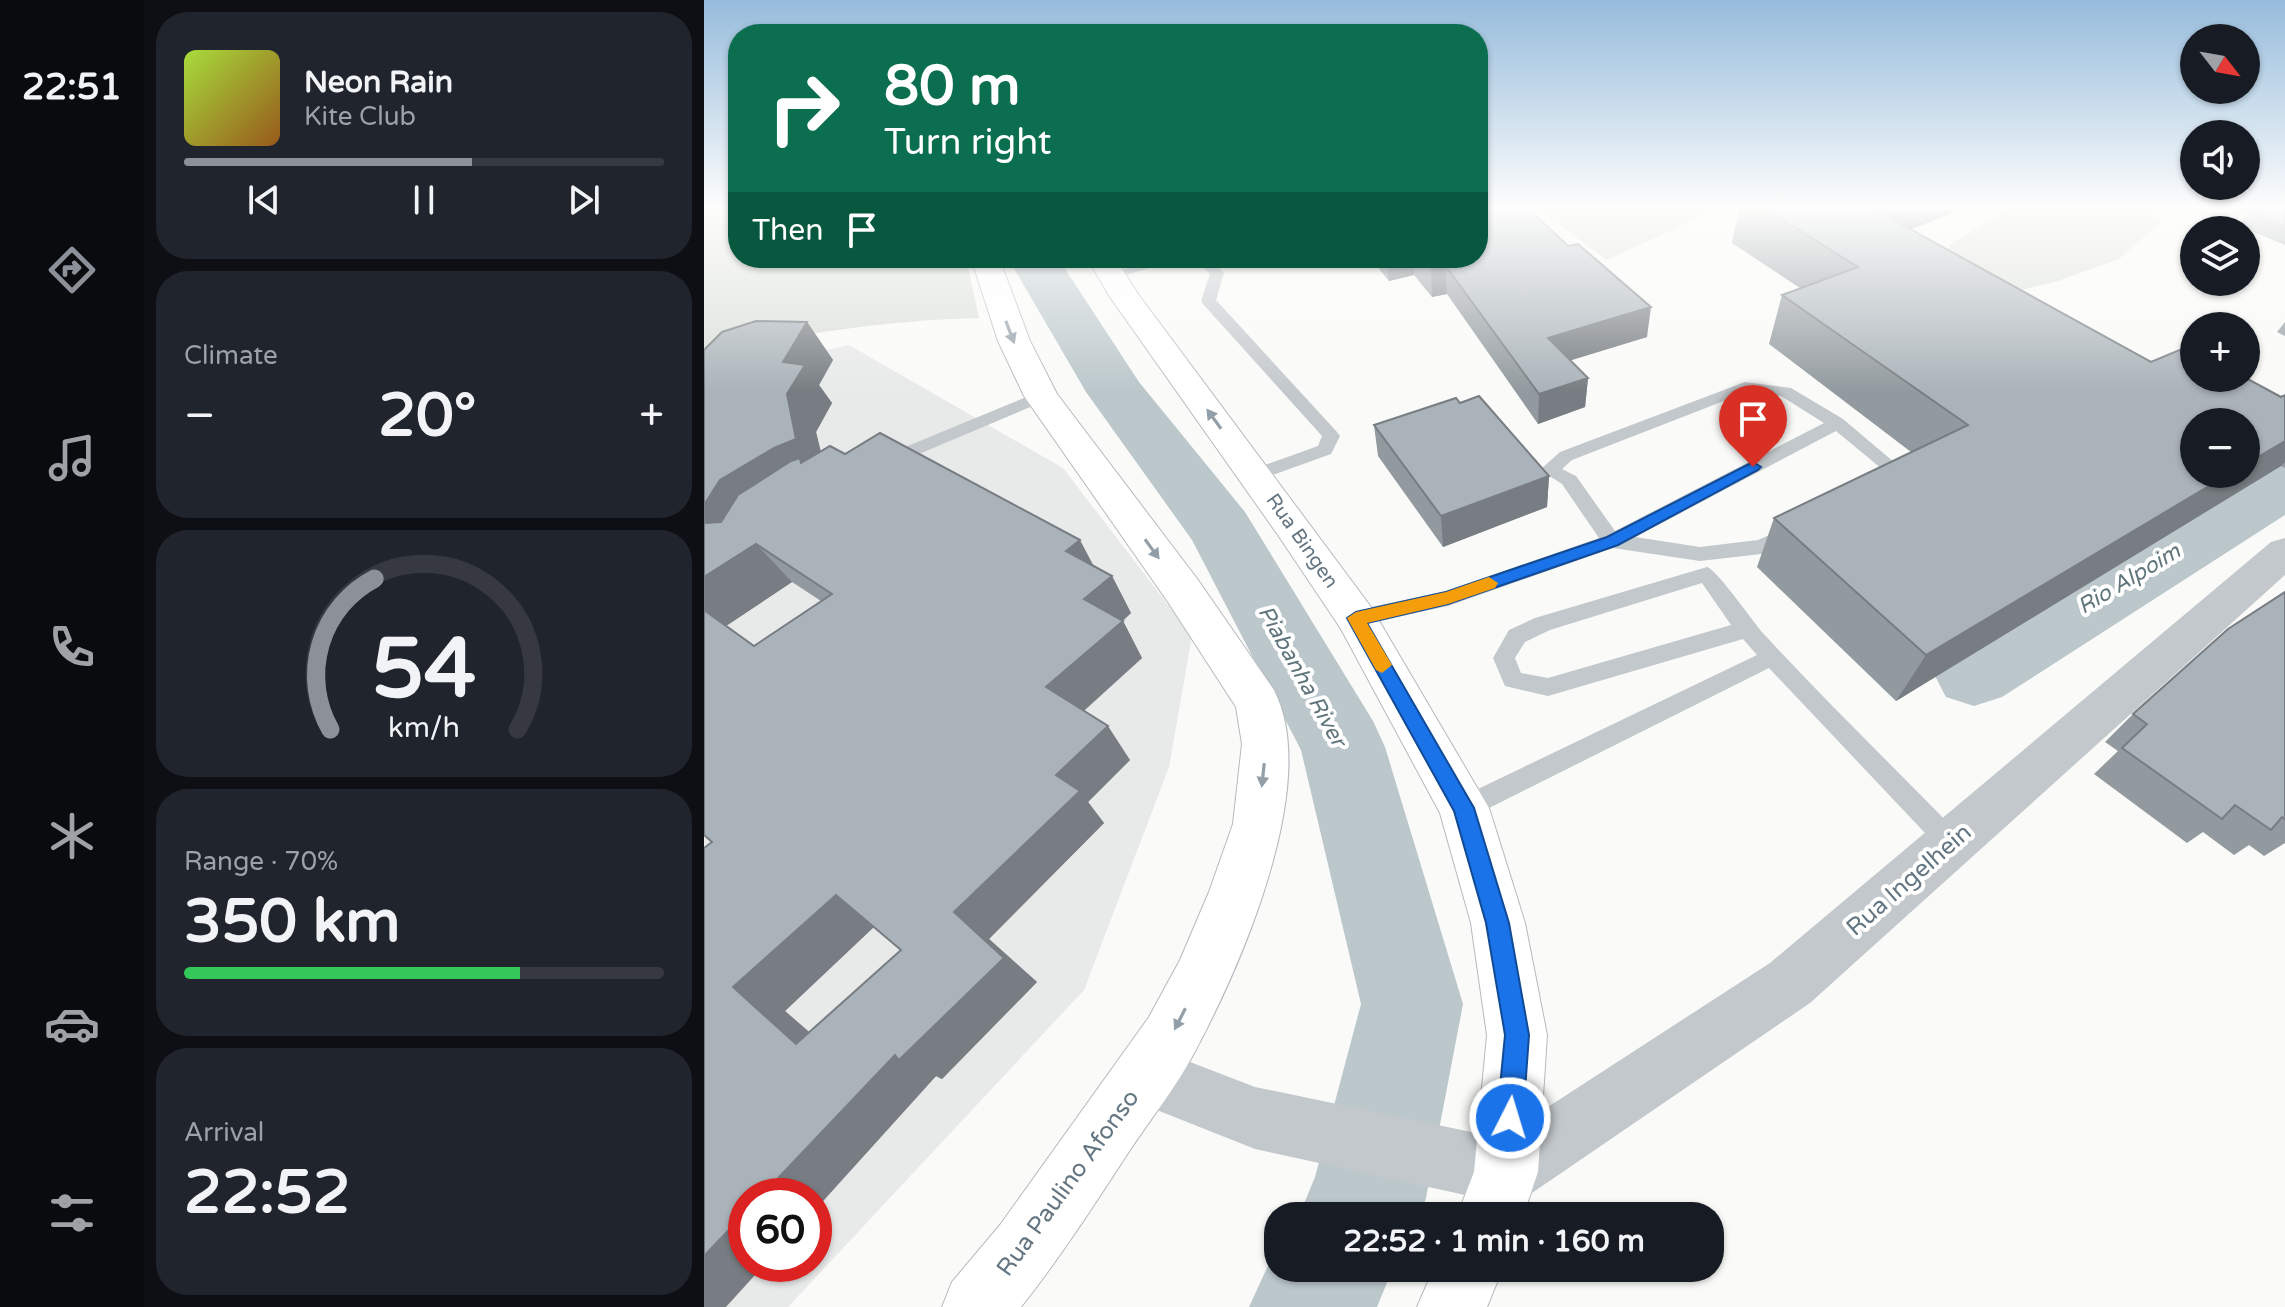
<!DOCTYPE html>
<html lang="en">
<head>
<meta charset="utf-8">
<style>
	body { margin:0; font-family:"Varela Round",sans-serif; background:#20242c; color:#f1f3f6; height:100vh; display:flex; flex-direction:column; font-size:30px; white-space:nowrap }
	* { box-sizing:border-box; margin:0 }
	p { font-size:26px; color:#9ea1a6 }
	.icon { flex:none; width:44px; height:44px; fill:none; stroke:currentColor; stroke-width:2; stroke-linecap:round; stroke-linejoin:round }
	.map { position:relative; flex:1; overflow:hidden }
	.side { display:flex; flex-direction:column; gap:12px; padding:12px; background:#0d0f14; width:560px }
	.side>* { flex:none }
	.hud { position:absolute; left:24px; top:24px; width:760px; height:244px; border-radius:32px; box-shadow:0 2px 6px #0004; background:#0b6e4f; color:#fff; overflow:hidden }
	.needle { width:52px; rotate:121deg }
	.fabs { position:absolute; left:1476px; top:24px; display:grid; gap:16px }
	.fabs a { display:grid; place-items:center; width:80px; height:80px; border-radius:50%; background:#171b24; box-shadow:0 2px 6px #0004; font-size:40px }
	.speed { position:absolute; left:24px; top:1178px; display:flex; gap:16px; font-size:40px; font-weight:700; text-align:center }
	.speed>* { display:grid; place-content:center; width:104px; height:104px; border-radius:50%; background:#171b24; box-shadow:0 2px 6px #0004; line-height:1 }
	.speed .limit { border:12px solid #d22; background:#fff; color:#111 }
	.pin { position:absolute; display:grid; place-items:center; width:68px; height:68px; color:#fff; margin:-82px -34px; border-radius:50% 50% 50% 0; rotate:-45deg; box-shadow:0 0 8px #0007 }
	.pin .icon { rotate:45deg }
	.me { position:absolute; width:88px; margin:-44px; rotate:5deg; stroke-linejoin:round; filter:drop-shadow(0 0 6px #0008) }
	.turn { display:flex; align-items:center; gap:28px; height:168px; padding:0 24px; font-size:36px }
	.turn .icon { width:104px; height:104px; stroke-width:2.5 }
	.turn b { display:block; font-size:56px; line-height:68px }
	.then { display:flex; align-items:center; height:76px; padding:0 24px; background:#0003; gap:16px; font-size:30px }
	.big { font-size:60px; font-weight:800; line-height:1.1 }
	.side .tile { flex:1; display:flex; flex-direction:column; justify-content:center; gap:12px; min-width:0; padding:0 28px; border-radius:32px; background:#20242c }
	.side .dial { align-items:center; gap:0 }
	.dial svg { height:208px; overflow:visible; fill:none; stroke:#363941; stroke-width:7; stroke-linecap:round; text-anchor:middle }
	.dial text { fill:#f1f3f6; stroke:none }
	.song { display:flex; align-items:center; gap:24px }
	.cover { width:96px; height:96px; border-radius:12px; background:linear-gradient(135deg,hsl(80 70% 55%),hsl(30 70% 35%)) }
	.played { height:8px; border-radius:4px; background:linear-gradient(90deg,#8c9099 60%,#363941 60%) }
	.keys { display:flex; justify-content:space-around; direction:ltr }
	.heat { display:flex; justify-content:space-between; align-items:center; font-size:44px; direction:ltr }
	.charge { height:12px; border-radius:6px; background:linear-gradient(90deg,#34c759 70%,#363941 0) }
	.trip { position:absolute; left:560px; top:1202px; width:460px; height:80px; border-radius:32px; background:#171b24; box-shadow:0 2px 6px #0004; font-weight:800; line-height:80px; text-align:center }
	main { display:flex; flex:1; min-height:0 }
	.tab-bar { display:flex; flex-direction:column; width:144px; justify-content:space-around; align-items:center; background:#090b0e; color:#9ea1a6 }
	.tab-bar .icon { width:56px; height:56px }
	.tab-bar .current { color:#8c9099 }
	.tab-bar b { font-size:36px; color:#f1f3f6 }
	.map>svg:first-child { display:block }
	.built { fill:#e8e9e9; fill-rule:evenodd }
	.green { fill:#dadfd7 }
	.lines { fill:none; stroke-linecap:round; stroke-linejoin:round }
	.river { fill:#bbc7cb; fill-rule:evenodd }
	.primary-casing { stroke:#b5babe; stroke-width:2 }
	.lane { fill:#c3c8cc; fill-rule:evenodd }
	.street { fill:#c3c8cc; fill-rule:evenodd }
	.primary { fill:#fff; fill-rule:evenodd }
	.wall { fill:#929a9f; fill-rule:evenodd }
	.shaded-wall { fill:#777d82 }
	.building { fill:#aab3b9; stroke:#777d82; stroke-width:2; fill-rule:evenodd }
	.oneway { fill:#939fa8 }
	.route { fill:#1a73e8; stroke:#114b97; stroke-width:2 }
	.slow { fill:#f59e0b }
	.labels { text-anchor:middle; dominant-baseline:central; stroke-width:8; stroke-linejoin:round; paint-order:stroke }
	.street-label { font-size:20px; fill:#657683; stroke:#fff }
	.water-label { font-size:22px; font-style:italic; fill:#60757c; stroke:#fff }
	.near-street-label { font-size:24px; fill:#657683; stroke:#fff }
</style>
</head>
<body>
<main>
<nav class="tab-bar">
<b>22:51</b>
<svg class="icon current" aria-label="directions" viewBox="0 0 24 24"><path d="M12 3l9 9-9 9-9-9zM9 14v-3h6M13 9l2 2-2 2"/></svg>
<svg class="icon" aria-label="music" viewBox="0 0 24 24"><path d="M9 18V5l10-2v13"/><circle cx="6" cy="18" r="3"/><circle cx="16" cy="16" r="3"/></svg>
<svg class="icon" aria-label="phone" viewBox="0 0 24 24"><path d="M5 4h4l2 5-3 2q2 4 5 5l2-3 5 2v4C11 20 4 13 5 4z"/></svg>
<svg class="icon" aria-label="climate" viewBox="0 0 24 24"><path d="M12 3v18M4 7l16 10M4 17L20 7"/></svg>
<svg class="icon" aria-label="car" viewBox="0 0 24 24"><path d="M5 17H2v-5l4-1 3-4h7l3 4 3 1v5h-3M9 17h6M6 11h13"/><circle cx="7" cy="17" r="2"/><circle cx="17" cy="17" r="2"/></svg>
<svg class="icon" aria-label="filters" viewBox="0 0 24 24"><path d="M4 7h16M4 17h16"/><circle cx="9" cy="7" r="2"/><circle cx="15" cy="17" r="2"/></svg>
</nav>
<section class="side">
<div class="tile">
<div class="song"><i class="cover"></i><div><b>Neon Rain</b><p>Kite Club</p></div></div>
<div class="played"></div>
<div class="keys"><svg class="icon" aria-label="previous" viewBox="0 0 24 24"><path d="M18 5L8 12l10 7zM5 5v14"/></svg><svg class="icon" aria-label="pause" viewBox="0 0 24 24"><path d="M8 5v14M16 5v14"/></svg><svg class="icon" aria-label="next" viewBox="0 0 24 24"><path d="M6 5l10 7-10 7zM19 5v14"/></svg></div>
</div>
<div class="tile"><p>Climate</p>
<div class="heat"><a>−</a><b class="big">20°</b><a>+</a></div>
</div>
<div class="tile dial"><svg viewBox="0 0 100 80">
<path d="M14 69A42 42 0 1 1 86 69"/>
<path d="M14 69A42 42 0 0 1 31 11" stroke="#8c9099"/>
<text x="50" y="56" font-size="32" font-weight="700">54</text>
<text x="50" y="72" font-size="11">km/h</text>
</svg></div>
<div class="tile"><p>Range · 70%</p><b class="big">350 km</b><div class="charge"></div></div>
<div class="tile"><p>Arrival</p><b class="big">22:52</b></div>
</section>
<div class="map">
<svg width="1581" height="1307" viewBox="0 0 1581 1307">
	<rect width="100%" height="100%" fill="#fafaf8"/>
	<path class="built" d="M145,345l214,123 129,168 -23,131 -85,223 -296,317h-84v-931zM42,1196h68v68h-68z"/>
	<path class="green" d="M0,209h34v49h228l13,60c-93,2 -184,17 -275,35z
		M834,209h179l-110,51z
		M1304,209h132l22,12 -43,38 -64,23 -89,21 -17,-58z"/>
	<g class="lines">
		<path class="river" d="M304,258h50l81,124 106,130 128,209 12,26 78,257 -37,194 -7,18h-120l16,-39 46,-173 -60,-254 -109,-210 -106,-148z
			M1581,462v53l-283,182 -28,9 -28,-9 -12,-23 12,-23 316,-183z
			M574,1244v24h115l-16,39h-128z"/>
		<g class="primary-casing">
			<path id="primary" d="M267,258h28l31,83 27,53 141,186 76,110c48,94 -35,280 -82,367 -18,33 -43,64 -64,96 -34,52 -68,105 -107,154h-79l10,-25 48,-57 149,-208 31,-57 29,-68 24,-68 9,-80 -6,-37 -68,-105 -144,-206 -26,-55z
				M383,258h28l23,36 233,313 118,201 36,115 22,112 -9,137 -15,44h-66l17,-44 13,-137 -16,-112 -31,-110 -99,-184 -63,-94 -168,-238z
				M730,1268h69l-16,39h-70z"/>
		</g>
		<path class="lane" d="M461,258h46l13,15 -8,27 121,132 3,4 -9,18 -69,25h-14l-2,-4 2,-4 70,-25 4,-10 -119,-132 -2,-3 9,-27c-22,-24 -71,-1 -99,5l-7,-4z
			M1041,382l46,6 52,31 58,49 -13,28 -127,58 -61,7 -87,-13 -165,58 -92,20 -8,-2 -3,-6 3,-6 98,-21 153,-53 -37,-54 -22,-14 20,-18zM1043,392l34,4 43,27 -209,108 -39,-55 -14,-7 10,-9zM1132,431l46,38 -8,19 -116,52 -58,7 -65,-10z
			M337,391l6,1 2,4 -2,4 -154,65 -6,2 -9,-6 3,-4z
			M1003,567c9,2 45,53 55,65 64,70 133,136 199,204l4,8 -4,8 -9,4 -9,-4 -174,-184 -296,148 -9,3 -9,-3 -4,-8 4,-8 302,-145 -14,-16 -195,57 -43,-10 -12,-28 16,-28 26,-12zM998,583l29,42 -183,53 -27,-5 -6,-15 10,-16 25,-12z"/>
		<path class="street" d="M1581,538v37l-475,428 -281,192 -23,9 -251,-55 -131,-52 -8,-22 8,-22 22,-8 109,42 245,51 270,-175 501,-421z"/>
		<use href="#primary" class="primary"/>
	</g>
	<path class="wall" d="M1035,209h216l-1,3 -43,17 240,133 130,35 4,-2v73l-4,-2 -385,235 -139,-134 17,-49 137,-66 -142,-108 13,-49 18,-7 -68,-45z
		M1581,209v36l-46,-19 9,-14z
		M666,258h108l169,79 -77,23 18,18 -3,29 -47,17 -91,-130 -15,3 -18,-22 -25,6z
		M103,322l26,38 -14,25 13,18 -16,29 5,20 24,2 249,113 18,9 19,37 -8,8 19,37 -58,53 46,49 -42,42 16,21 -115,116 48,43 -95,97 -6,-3 -122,135v-15l-102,-354 -8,-492zM88,582l29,19 -67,45 -28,-20zM170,927l27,23 -92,82 -24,-21z
		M1581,322v14l-8,-4z
		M756,403l89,73 -2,31 -104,40 -65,-91 -4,-31z
		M1581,592v251l-21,13 -15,-11 -15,10 -31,-23 -16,11 -93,-69 24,-23 -13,-9 28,-28z"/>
	<path class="shaded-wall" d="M1163,209h88l-1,3 -101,41z
		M682,258h27l1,17 -25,6z
		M741,265l2,29 -15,3 -1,-29z
		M947,307l-4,30 -101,31 2,-30z
		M103,322l26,38 -14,25 13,18 -16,29 11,46 -71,66 36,38 -72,48 -16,-15v-110l16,-25 67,-86 -4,-32z
		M884,378l-3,29 -47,17 1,-30z
		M1581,441v21l-4,4 -385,235 30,-46 303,-181h17v-10z
		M845,476l-2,31 -104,40 -2,-31z
		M376,540l20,38 -34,-27z
		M408,576l19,37 -26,23 -21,-37z
		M419,621l19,37 -71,64 -25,-35z
		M404,726l22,34 -42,42 16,21 -115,116 48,43 -95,97 -6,-3 -122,135v-15h-53l134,-141 59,-143 102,-137z
		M132,895l42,28 -93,88 61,53 -50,-20 -63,-57z
		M42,1212v52h19l-39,43h-22v-51z"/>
	<path class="building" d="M774,209h51l39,37 10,-2 73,63 -103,31 40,40 -49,16 -94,-129 -14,3 -9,-10h56z
		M1061,209h109l277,153 38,-16 5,3v29h52l35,19 4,-2v46l-39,23v-42h-52v52h35l-303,181 -152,-137 194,-93 -186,-130 76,-28z
		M1552,209h29v18l-37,-15z
		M52,321l51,1 -24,40 22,3 -18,29 9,45 -22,9 -54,32 -16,25v-155l18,-18z
		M775,396l70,80 -108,40 -67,-91 82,-27 4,5z
		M176,433l200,107 -14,11 46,25 -28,23 39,22 -77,66 62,39 -52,49 24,16 -126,121 50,46 -105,102 -4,-5 -134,141h-15v16l-42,44v-408l8,-6 -8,-7v-225l50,36 78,-52 -76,-50 -52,33v-54l17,-1 17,-27 53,-34 9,-3 1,5 29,-17 15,8zM132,895l65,55 -105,94 -63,-57z
		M1581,592v227l-3,-2 -11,13 -36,-25 -13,14 -100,-71 25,-24 -14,-10 95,-85z"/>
	<defs><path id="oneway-solid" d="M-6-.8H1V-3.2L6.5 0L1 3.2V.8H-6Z" transform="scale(2)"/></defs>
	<g class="oneway">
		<use href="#oneway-solid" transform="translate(306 332) rotate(69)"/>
		<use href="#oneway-solid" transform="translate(510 419) rotate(-126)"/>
		<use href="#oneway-solid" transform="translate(448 549) rotate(54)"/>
		<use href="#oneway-solid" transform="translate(559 775) rotate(96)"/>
		<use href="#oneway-solid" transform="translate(476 1019) rotate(117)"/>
	</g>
	<linearGradient id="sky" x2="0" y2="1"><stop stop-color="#96bcdc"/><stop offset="0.53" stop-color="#fdfdfc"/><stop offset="1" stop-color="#fdfdfc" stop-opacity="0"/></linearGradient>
	<rect width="1581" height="392" fill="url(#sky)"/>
	<path class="route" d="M1049,462l8,5 -3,3 -140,75 -170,59 -81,19 107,185 35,115 20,112 -6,83 -3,9 -10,4 -9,-4 -4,-9 8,-83 -19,-112 -32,-112 -107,-193 9,-6 90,-20 161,-55z"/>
	<path class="slow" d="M785,577l9,6 -3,5 -47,16 -81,19 25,42 -10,8 -6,-3 -29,-52 9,-6 90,-20z"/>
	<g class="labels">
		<g class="street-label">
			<text transform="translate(598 541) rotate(55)">Rua Bingen</text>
		</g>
		<g class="water-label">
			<text transform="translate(1425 579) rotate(-31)">Rio Alpoim</text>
			<text transform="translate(598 676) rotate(61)">Piabanha River</text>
		</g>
		<g class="near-street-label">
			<text transform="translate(1205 880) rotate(-41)">Rua Ingelhein</text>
			<text transform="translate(364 1183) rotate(-54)">Rua Paulino Afonso</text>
		</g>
	</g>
</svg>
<div class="fabs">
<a><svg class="needle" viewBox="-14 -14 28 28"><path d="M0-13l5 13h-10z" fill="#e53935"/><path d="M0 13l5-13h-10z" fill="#9ea1a6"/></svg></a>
<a><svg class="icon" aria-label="sound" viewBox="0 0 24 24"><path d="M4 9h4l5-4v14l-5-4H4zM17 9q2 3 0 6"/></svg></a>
<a><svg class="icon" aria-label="layers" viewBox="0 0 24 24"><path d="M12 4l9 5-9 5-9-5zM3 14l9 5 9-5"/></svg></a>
<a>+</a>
<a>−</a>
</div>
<div class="speed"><div class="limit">60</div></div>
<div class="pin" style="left:1049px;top:467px;background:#d93025"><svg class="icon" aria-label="arrive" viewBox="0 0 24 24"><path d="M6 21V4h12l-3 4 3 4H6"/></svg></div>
<svg class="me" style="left:806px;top:1118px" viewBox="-20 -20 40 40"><circle r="17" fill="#1a73e8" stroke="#fff" stroke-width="3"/><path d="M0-11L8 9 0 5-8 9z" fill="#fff"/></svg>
<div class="trip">22:52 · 1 min · 160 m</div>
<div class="hud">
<div class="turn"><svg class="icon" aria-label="right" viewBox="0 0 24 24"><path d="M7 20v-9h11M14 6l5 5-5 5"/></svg><div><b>80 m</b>Turn right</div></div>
<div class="then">Then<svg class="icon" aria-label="arrive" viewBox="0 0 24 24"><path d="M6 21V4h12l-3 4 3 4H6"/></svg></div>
</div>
</div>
</main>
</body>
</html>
